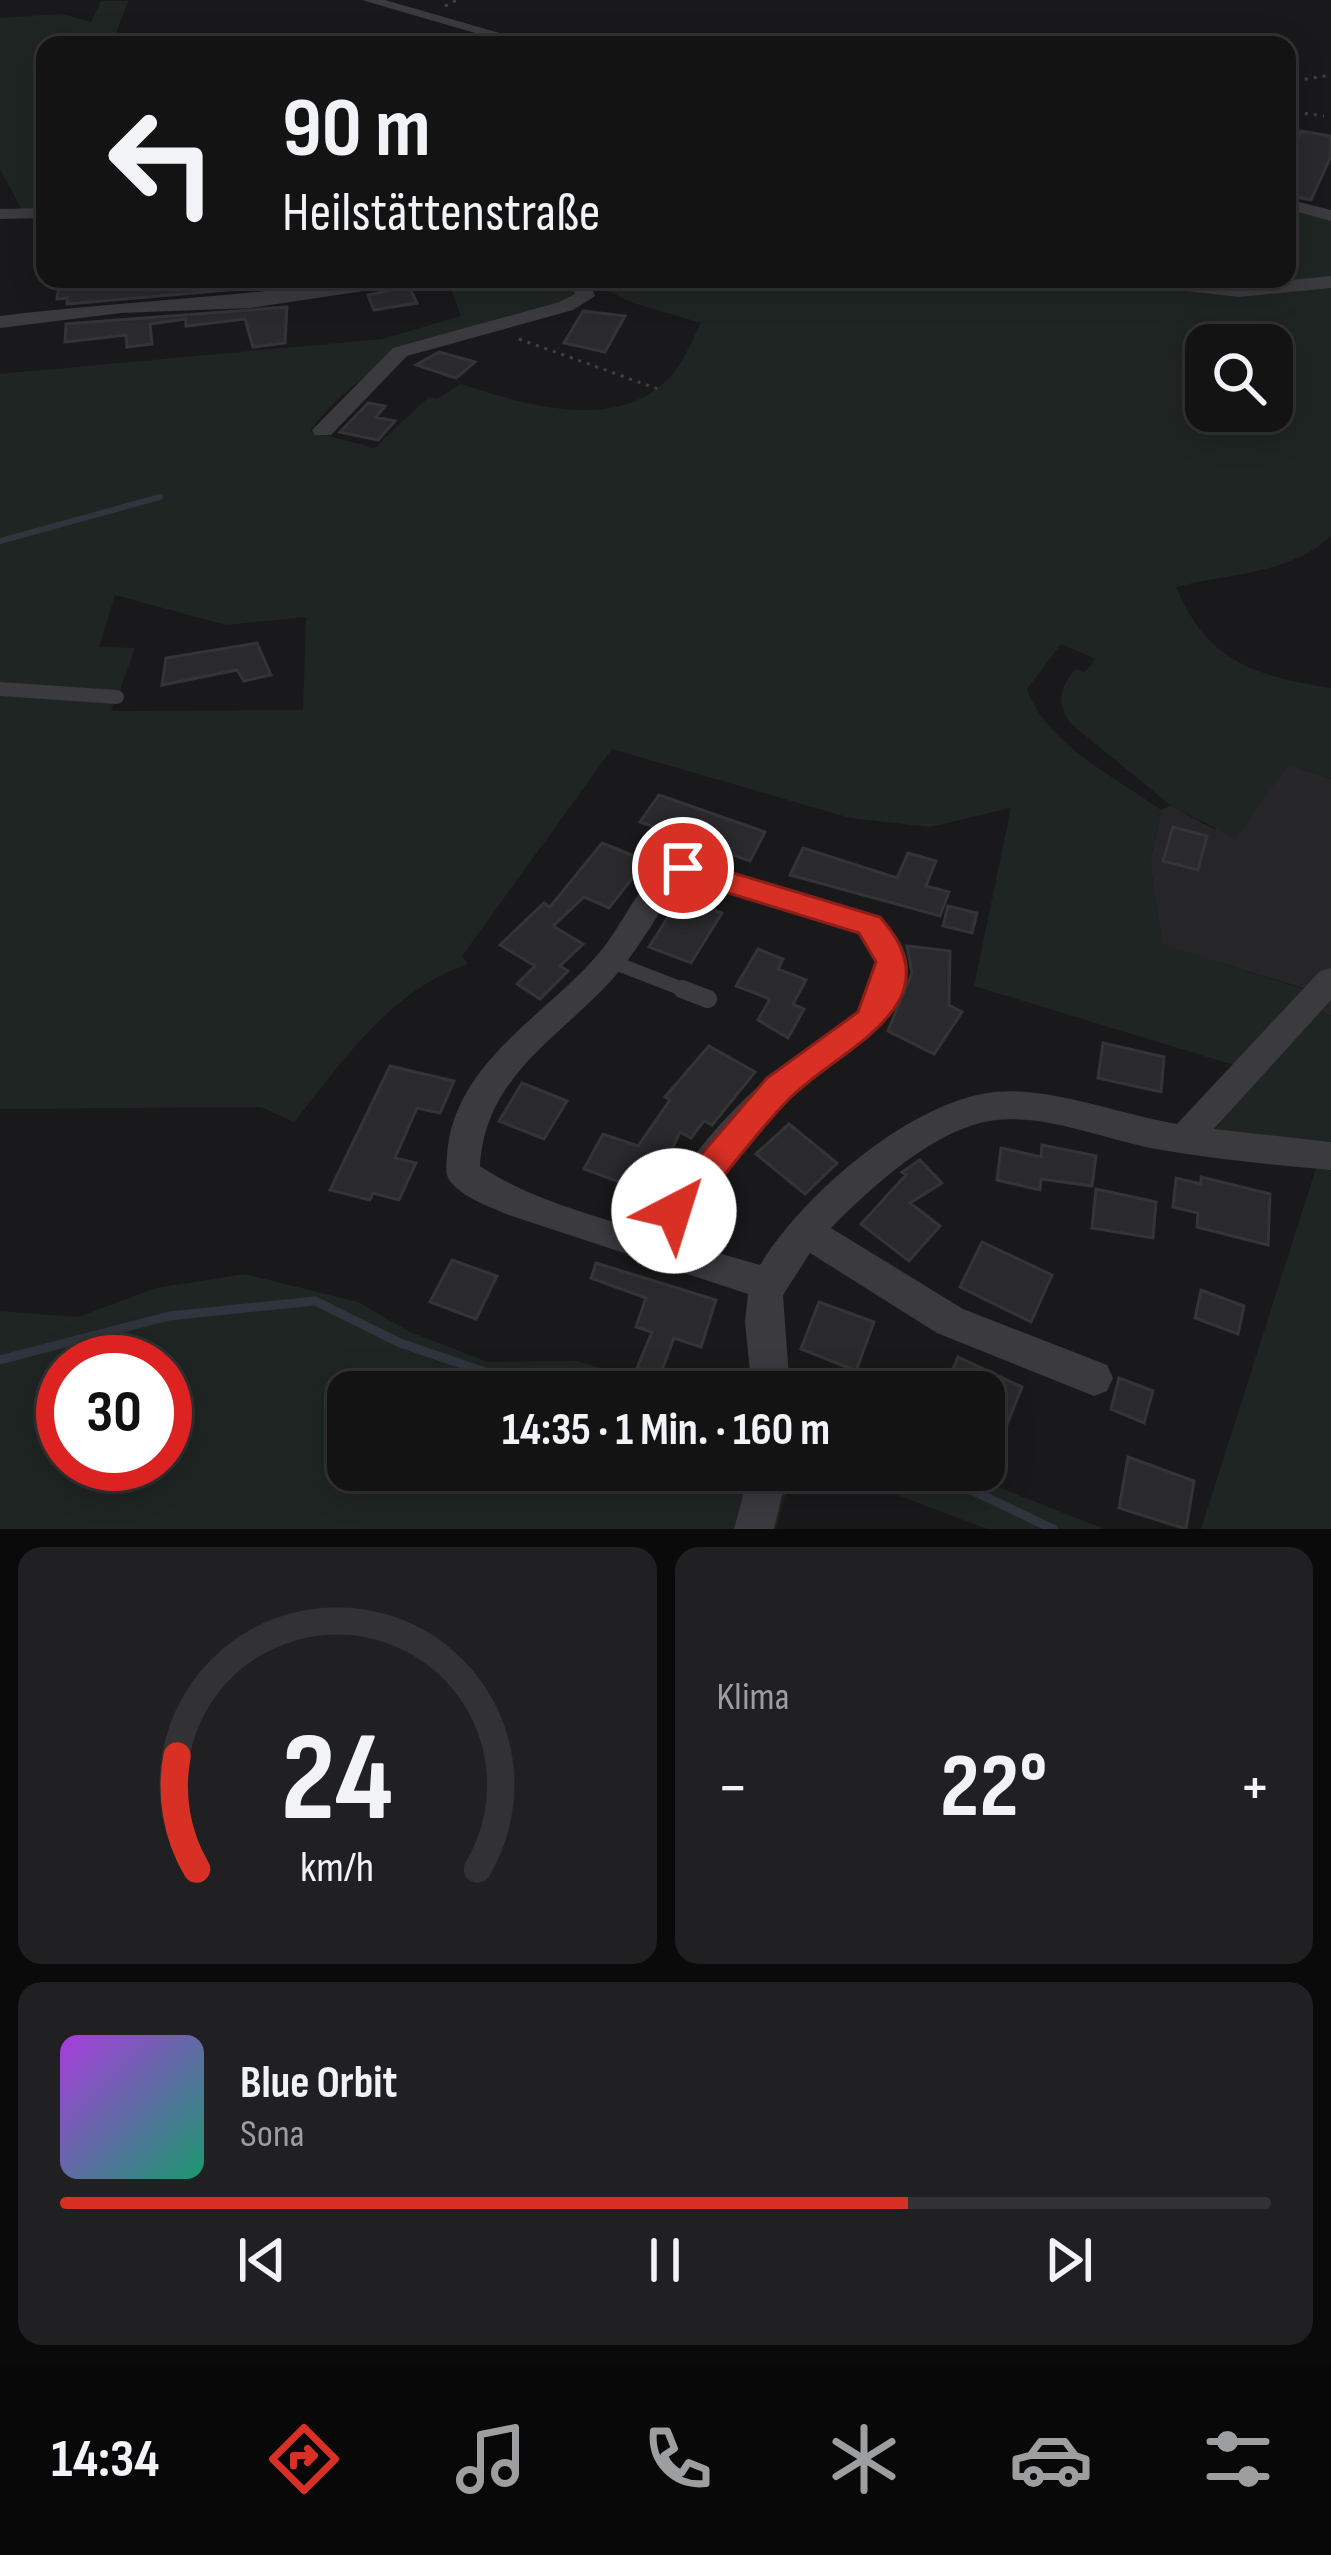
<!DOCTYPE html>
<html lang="de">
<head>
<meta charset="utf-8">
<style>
	body { margin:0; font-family:"Sofia Sans Condensed",sans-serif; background:#202022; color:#f1f3f6; height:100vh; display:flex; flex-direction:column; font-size:45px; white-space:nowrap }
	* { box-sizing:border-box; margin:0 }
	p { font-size:39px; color:#9d9ea0 }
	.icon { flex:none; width:66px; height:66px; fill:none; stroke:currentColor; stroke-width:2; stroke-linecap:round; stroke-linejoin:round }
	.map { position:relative; height:1529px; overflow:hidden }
	.panel { display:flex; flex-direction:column; gap:18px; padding:18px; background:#0a0a0b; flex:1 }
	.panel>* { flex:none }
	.top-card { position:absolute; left:36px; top:36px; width:1260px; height:252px; border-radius:24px; box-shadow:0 6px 30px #0003,0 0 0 3px #323234; background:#131314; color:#f1f3f6; overflow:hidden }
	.tools { position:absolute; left:1185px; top:324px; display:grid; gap:24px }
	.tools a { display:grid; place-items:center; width:108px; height:108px; border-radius:24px; background:#131314; box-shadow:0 6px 30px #0003,0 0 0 3px #323234; font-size:60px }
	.speed { position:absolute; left:36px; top:1335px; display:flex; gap:24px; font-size:60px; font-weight:700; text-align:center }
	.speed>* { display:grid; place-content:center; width:156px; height:156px; border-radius:50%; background:#131314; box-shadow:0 6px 30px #0003,0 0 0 3px #323234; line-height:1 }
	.speed .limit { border:18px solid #d22; background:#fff; color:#111 }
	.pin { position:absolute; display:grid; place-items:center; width:102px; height:102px; color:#fff; margin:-51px; border:6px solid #fff; border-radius:50%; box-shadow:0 3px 12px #0007 }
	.me { position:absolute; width:132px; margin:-66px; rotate:40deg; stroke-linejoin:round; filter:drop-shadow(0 0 9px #0008) }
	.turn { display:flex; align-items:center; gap:42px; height:252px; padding:0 48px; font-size:54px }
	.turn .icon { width:156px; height:156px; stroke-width:2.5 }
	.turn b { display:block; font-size:84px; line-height:102px }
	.big { font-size:90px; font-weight:700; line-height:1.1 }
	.panel .card { flex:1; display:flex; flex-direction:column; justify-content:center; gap:18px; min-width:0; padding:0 42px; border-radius:24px; background:#202022 }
	.panel .dial { align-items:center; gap:0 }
	.dial svg { height:312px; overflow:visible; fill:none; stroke:#323234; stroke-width:7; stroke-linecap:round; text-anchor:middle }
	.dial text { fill:#f1f3f6; stroke:none }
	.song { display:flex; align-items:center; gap:36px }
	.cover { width:144px; height:144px; border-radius:18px; background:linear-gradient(135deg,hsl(280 70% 55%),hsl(160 70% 35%)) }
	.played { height:12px; border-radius:6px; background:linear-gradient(90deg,#d93025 70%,#323234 70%) }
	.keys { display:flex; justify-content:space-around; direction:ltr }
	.heat { display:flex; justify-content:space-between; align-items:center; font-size:66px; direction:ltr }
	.panel .tiles { flex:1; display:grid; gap:18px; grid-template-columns:1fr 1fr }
	.card:last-child { grid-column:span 2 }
	.trip { position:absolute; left:327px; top:1371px; width:678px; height:120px; border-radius:24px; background:#131314; box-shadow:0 6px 30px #0003,0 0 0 3px #323234; font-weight:700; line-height:120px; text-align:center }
	.menu { display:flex; height:192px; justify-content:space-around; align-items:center; background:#080808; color:#9d9ea0 }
	.menu .icon { width:84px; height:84px }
	.menu .on { color:#d93025 }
	.menu b { font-size:54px; color:#f1f3f6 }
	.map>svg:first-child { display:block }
	.built { fill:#262528 }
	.green { fill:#1f2522; fill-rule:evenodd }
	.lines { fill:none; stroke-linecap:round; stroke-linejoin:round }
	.stream-far1 { stroke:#30343e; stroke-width:6 }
	.stream { stroke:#30343e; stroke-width:9 }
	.building { fill:#2a292c; stroke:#343336; stroke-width:3 }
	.path { stroke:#404046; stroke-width:3; stroke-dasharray:3 6; stroke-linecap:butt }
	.service-far1 { stroke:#3b3a3f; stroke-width:14 }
	.service { stroke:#3b3a3f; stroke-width:18 }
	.minor { fill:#3b3a3f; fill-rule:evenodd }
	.route { fill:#d93025; stroke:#8d1f18; stroke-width:3 }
</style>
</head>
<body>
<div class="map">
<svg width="1331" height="1529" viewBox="0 0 1331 1529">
	<rect width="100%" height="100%" fill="#19191b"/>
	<path class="built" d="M1289,764l42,15v237l-13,-5 -8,-21 -148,-45 -12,-83 11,-52 9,-5 45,25z"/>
	<path class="green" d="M101,1h27l-13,35 27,9h-97v165h-23l-22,-41v-151l62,-4 29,8z
		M1287,206l44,12v61l-132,7 -49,-7h137z
		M447,279h125l6,18c-100,28 -204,47 -268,134l64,17 55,-51 8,2 24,-15c62,20 152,49 206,-4 15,-14 24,-38 34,-57l-68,-20 -48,-24h532l93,14 121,-7v250c-41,39 -104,37 -155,51 31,75 80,89 155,101v91l-43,-15 -52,75 -66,-34 -100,-82c-14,-21 -10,-34 5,-54l10,3 11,-13 -35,-15 -34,45c17,53 91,90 134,121l-11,52 12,82 148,47 -73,75 -263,-80 37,-178 -81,19 -80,-9 -238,-69 -150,207 6,8c-79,27 -123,95 -174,158l-33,-15 -261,2v-417l114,11 -3,8 192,-1 3,-93 -80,8 -111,-30 -16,52 36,1 -16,45 -119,-7v-312l382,-35 79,-23zM1206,345h66v66h-66z
		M1318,1011l13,5v133l-116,-20z
		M1331,1164v365h-130l116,-364z
		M245,1274l113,28 52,30 78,30 89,-1 102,31h-331v78h444l-16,59h-776v-218l78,6 78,-29zM63,1362h102v102h-102z
		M831,1470h124l149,59h-117z"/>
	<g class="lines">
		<path class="stream-far1" d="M0,541l160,-44"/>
		<path class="stream" d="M0,1360l169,-44 146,-15 85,42 85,29 116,12 25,8
			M896,1470l73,19 84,40"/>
	</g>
	<path class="building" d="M1301,131l30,5v20l-20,44 -24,-5v-26z
		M60,279h28v7l108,-7h88l1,6 -218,19v-6l-10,1z
		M409,286l8,17 -43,7 -6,-15z
		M287,307l-2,36 -32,4 -8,-28 -59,7v-7l-36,5 2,20 -25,3 -1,-12 -61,7 1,-18z
		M583,311l42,5 -20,36 -41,-9z
		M439,352l36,10 -19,16 -40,-13z
		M368,403l17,3 -9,11 19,4 -17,19 -38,-8z
		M257,643l14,32 -27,6 -7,-11 -75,15 4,-27z
		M659,795l106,37 -15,29 -110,-39z
		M1173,827l34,9 -9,34 -35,-9z
		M602,843l44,18 -37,47 -25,-11 -31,29 30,18 -23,22 8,5 -28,28 -23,-15 18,-18 -35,-21 44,-42 6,4z
		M803,848l94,30 11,-25 28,8 -10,25 23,6 -9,24 -150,-41z
		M680,898l42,15 -31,50 -42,-16z
		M948,906l29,7 -5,20 -29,-7z
		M907,946l43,5 -1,54 13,7 -28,42 -46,-23 24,-58z
		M758,949l25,10 -5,10 28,11 -13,24 11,5 -16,29 -30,-18 12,-21 -34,-13z
		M1103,1043l61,14 -3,35 -63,-14z
		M709,1046l46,26 -43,53 -8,-4 -13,17 -11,-6 -23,48 -7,-2 -6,13 -60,-22 19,-35 35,12 32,-46 -5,-3z
		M390,1066l64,15 -14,32 -23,-5 -22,50 21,5 -17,37 -26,-7 -3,7 -40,-10z
		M522,1083l45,18 -23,38 -45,-18z
		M789,1124l48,39 -32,31 -49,-40z
		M1042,1145l54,11 -4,30 -51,-7 -1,11 -43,-10 4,-32 40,9z
		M920,1160l22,23 -32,20 30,23 -31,35 -48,-37 45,-49 -4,-3z
		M1201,1177l69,17 -2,51 -71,-18 1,-14 -25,-6 3,-29 25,6z
		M1096,1189l60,13 -3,36 -61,-10z
		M982,1242l70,33 -21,47 -71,-35z
		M452,1260l45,16 -21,43 -46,-17z
		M596,1263l120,37 -15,47 -27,-9 -14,37 -23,-7 15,-36 -16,-5 10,-29 -55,-20z
		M1201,1290l43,16 -6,28 -43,-16z
		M819,1302l55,20 -18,49 -55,-22z
		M958,1357l64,30 -22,55 -16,-8v-42h-41z
		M1119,1378l34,13 -9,32 -33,-14z
		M1128,1457l66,24 -8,48 -67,-21z"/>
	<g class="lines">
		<path class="path" d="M445,6l12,-6
			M1287,82l44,-7
			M1287,111l37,5
			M519,339l142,51"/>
		<path class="service-far1" d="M0,689l117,8
			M610,961l80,31"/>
		<path class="service" d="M682,989l26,10"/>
		<path class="minor" d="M362,0h23l156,45h-25z
			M1287,199l44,11v11l-44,-12z
			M45,208v10l-45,1v-10z
			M1331,276v12l-92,9 -103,-12 -9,-6 112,6z
			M365,279h47l-9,6 -153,23 -129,5 -121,15v-12c122,-15 244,-19 365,-37z
			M570,279h18l7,17 -22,14 -166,46 -76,79h-16l-3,-5 81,-82 166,-46 16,-8z
			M683,857l196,60c87,77 -47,140 -92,184 -42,41 -81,88 -110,140l83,24c43,-70 149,-163 234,-173 54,-6 128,23 183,32l143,-153 11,-3v32l-117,129 117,13v28c-59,-5 -117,-11 -175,-21 -56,-10 -127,-43 -183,-24 -54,18 -103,64 -142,103l132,81 144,56 6,13 -6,13 -13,5 -157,-63 -127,-80 -27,42 7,97h-38l-7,-70 3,-28 -242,-80c-18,-8 -44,-17 -56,-33 -6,-8 -3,-17 -3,-26 7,-93 98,-138 152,-202 27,-31 43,-83 84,-96zM686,880l173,53c19,18 21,43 7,67 -19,31 -58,46 -86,68 -54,43 -103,102 -134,164 -56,-18 -117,-33 -166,-66 6,-96 86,-130 141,-197 21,-26 38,-57 57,-84z
			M750,1470h38l-14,59h-40z"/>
	</g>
	<path class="route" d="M683,858l197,59c80,89 -42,131 -92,183 -36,37 -68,82 -101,122l-13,5 -12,-5 -5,-11 5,-11 105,-122 91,-66 18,-50 -17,-29 -186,-57 -5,-8z"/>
</svg>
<div class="tools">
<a><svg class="icon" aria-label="search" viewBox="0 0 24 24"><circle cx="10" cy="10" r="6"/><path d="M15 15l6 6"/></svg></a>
</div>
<div class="speed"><div class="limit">30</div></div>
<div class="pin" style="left:683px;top:868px;background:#d93025"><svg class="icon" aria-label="arrive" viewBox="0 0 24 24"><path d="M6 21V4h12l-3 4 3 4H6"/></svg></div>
<svg class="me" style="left:674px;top:1211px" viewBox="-20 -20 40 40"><circle r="19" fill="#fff"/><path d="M0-13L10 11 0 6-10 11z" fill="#d93025"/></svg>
<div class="trip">14:35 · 1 Min. · 160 m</div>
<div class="top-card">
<div class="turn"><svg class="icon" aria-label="left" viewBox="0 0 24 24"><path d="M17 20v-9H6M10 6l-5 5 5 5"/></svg><div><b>90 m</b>Heilstättenstraße</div></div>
</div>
</div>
<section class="panel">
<div class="tiles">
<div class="card dial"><svg viewBox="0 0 100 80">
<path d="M14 69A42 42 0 1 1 86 69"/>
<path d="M14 69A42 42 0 0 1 9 40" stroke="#d93025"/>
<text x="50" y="56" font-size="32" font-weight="700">24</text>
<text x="50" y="72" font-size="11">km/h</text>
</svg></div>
<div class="card"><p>Klima</p>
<div class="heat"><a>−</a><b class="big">22°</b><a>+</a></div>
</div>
<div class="card">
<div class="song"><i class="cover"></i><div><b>Blue Orbit</b><p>Sona</p></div></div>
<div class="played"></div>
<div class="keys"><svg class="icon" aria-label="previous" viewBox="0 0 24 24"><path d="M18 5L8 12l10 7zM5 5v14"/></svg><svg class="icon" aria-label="pause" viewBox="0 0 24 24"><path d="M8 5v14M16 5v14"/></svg><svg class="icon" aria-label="next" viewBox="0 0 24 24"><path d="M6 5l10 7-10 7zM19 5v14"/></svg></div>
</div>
</div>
</section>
<nav class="menu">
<b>14:34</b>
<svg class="icon on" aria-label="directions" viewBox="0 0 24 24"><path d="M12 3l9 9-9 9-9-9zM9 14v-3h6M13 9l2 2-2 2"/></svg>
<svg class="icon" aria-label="music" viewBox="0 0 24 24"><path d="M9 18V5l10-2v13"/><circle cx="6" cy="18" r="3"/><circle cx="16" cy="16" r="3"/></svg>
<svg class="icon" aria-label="phone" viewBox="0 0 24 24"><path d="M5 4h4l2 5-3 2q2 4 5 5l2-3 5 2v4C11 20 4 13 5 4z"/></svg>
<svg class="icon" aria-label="climate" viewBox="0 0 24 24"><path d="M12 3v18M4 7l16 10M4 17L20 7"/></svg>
<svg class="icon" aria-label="car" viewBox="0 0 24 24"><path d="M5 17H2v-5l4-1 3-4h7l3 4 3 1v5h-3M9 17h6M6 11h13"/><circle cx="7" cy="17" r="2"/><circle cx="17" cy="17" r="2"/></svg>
<svg class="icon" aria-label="filters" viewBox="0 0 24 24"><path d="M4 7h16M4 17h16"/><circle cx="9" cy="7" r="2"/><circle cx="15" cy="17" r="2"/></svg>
</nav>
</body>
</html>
